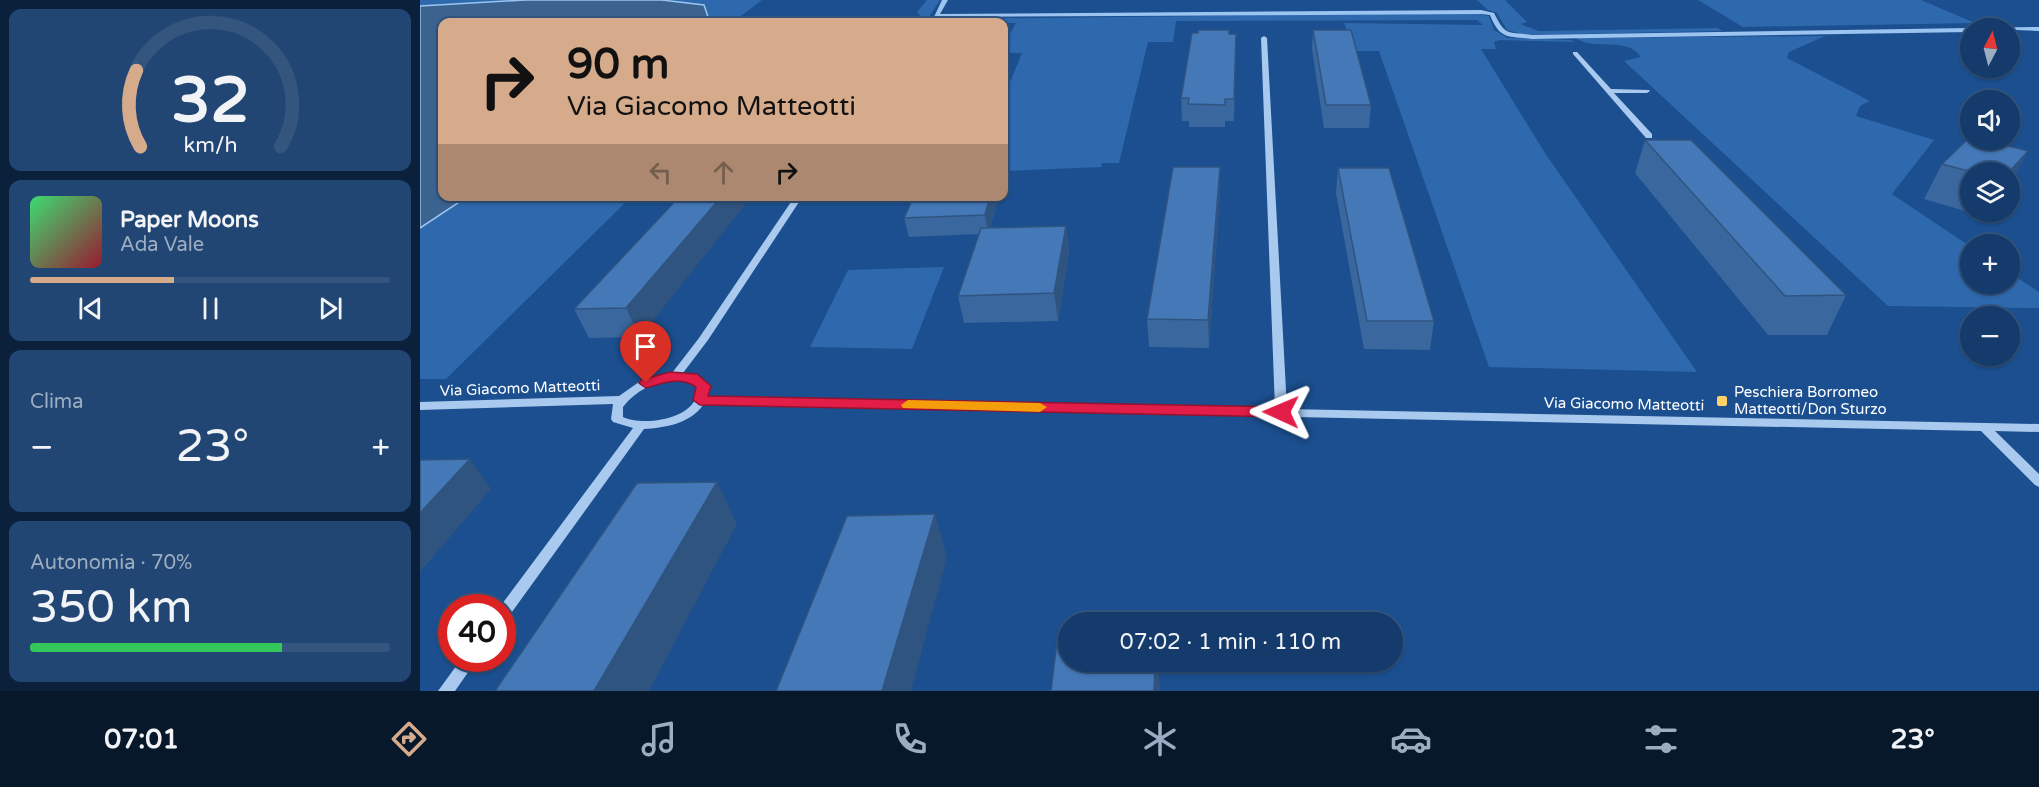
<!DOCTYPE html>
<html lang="it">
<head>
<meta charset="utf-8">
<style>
	body { margin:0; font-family:"Varela Round",sans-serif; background:#214673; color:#f1f3f6; height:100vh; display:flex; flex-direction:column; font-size:22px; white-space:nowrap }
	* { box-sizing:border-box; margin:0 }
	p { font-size:20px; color:#9dadc1 }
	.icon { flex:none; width:33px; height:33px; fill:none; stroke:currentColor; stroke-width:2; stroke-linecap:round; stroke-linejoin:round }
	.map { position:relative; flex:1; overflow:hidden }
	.panel { display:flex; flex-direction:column; gap:9px; padding:9px; background:#0b203b; width:420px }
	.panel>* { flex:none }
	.top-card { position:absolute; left:18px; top:18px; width:570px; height:183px; border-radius:12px; box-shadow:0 2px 4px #0004,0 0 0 2px #33557e; background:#d6ab8b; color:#111; overflow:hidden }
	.needle { width:39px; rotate:7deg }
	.tools { position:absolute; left:1540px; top:18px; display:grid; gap:12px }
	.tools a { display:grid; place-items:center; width:60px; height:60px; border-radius:50%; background:#143b6b; box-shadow:0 2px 4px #0004,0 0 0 2px #33557e; font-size:30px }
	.speed { position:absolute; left:18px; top:594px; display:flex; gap:12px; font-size:30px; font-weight:700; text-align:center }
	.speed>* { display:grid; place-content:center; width:78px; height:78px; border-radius:50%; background:#143b6b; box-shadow:0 2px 4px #0004,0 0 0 2px #33557e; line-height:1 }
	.speed .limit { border:9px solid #d22; background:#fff; color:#111 }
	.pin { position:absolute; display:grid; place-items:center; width:51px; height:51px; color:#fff; margin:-62px -26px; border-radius:50% 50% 50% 0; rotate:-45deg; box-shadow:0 0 6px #0007 }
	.pin .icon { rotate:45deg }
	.me { position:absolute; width:66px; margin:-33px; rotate:271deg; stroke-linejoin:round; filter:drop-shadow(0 0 4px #0008) }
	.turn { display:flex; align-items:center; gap:21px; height:126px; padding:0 30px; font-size:27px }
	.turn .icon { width:78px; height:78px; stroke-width:2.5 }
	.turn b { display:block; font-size:42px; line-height:51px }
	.lanes { display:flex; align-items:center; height:57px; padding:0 30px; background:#0003; justify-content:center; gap:30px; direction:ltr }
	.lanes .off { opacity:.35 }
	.big { font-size:45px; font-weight:600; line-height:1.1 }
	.panel .card { flex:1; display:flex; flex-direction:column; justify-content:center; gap:9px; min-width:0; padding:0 21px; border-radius:12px; background:#214673 }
	.panel .dial { align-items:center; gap:0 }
	.dial svg { height:156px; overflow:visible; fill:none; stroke:#33557e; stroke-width:7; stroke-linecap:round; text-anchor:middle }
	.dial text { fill:#f1f3f6; stroke:none }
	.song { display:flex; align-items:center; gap:18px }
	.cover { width:72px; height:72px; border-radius:9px; background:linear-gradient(135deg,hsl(140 70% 55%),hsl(350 70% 35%)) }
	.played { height:6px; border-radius:3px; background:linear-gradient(90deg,#d6ab8b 40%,#33557e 40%) }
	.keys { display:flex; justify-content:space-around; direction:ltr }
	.heat { display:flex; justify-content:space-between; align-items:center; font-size:33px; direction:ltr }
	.charge { height:9px; border-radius:4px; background:linear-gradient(90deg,#34c759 70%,#33557e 0) }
	.trip { position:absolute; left:638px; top:612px; width:345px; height:60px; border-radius:30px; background:#143b6b; box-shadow:0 2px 4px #0004,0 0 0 2px #33557e; font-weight:600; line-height:60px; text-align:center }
	.tabs { display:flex; height:96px; justify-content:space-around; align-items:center; background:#08182b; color:#9dadc1 }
	.tabs .icon { width:42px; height:42px }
	.tabs .selected { color:#d6ab8b }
	.tabs b { font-size:27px; color:#f1f3f6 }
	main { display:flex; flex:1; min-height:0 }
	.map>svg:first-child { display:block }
	.green { fill:#2e69ad }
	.water { fill:#3c6290; stroke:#9cc4f0; stroke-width:1.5 }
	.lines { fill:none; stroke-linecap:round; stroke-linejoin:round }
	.stream { fill:#9cc4f0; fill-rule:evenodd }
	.minor { fill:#a9c9ee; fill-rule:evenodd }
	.wall { fill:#3a679d }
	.shaded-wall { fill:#305480 }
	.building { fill:#4478b7; stroke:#305480; stroke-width:1.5 }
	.route { fill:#e11d48; stroke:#92132f; stroke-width:1.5 }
	.slow { fill:#f59e0b }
	.poi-dot { fill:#ffd166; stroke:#1b4f8f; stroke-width:2 }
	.labels { text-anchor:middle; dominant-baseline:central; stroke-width:6; stroke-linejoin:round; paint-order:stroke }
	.street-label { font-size:15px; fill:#fff; stroke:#1b4f8f }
	.poi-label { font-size:15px; fill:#fff; stroke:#1b4f8f; text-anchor:start }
</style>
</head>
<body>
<main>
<section class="panel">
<div class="card dial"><svg viewBox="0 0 100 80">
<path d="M14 69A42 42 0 1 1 86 69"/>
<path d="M14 69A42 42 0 0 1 12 30" stroke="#d6ab8b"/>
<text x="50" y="56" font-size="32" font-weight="700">32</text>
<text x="50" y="72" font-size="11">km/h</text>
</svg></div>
<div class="card">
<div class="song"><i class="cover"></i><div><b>Paper Moons</b><p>Ada Vale</p></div></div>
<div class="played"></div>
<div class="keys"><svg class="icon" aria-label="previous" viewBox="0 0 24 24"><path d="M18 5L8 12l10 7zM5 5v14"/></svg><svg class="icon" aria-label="pause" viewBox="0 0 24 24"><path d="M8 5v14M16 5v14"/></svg><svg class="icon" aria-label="next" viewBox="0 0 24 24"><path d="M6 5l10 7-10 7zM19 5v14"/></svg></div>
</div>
<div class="card"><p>Clima</p>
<div class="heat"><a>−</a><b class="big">23°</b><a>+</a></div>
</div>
<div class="card"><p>Autonomia · 70%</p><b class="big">350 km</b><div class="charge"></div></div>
</section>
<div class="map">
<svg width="1619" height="691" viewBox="0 0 1619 691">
	<rect width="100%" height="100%" fill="#1b4f8f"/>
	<path class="green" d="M0,0h342l-29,22h-291v174l189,1 -185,182h-26z
		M507,0h13l-11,17 10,2 534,-6 16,3 5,14 14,8 63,2 4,2 -75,-2 -6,2 2,7h-15l64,104 152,219 -208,-5 -110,-316h-24l-11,-28 139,2 -6,-5 -301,1 -3,21h-25l-29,121h-17l-1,4 -97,4v-74l18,-44h-18v-8l12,-22 -90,-1 -9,-10z
		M1057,0h28l22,22 -7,2 19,7 178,-3 6,3 -197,4 -19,-5 -10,-17 -9,-3z
		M1278,0h223l54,23 -232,4z
		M1405,36l-36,16 -2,6 83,43 -10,5 -4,10 78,24 -42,54 79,53v37h39v-11l29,19v16l-151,-2 -264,-245 17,-4c-15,-22 -47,-5 -65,-19z
		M524,267l-32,82 -102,-2 38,-77z"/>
	<path class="water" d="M105,0h137l42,5 5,15 -3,2h-264v174l25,1 -47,31v-222z"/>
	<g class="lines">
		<path class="stream" d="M522,0h6l-8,14 541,-4 13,3c12,24 13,18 38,22l507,-8v4l-68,-3v4l-439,7c-24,-3 -32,1 -42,-24l-9,-1 -547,3z"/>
		<path class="minor" d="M844,36l3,2 20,371 752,15v8l-44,-1 44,43v13l-4,-2 -54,-54 -1278,-26c-12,18 -38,23 -59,24l-137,190 -5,2v-13h-3l134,-180 -20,-6 -2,-3 2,-15 -193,6v-8l199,-6 20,-14 33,-9 27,-35 96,-142h8l-95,144 -25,33c17,2 26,5 25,24l567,12 -14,-371zM255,379l16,2 6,6c0,3 0,7 -1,10 -7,23 -54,29 -73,20v-10c13,-17 31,-25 52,-28z
			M1153,52h4l34,37 38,1 1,1 -3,2h-33l38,41v4h-6l-73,-84z
			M42,658h16l-23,33h-17z"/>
	</g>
	<path class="wall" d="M893,30l58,75 -2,23h-45l-12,-79z
		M809,34h7l-2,87h-9v6h-36v-6h-7l-1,-23z
		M1225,140l201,155 -19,40h-59l-133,-162z
		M1608,151l-18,32v-11h-39v40h15l-4,4 -58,-17 18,-35z
		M800,167v25l-11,156 -60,-1 -2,-28z
		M918,168l96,153 -4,29 -66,-1 -28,-156z
		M260,196l-40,141 -51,1 -15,-29z
		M494,196h85l-9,32 76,-2 3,26 -11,69 -94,2 -6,-27 21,-62 -70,3 -5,-19z"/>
	<path class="shaded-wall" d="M1608,151l-18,32 -1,-11z
		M800,167v25l-11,156 -1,-28z
		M302,196h30l-112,141 -14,-29z
		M570,196h9l-11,38 -3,-19z
		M646,226l3,26 -11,69 -4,-28z
		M50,459l21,30 -71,83v-59z
		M297,482l20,42 -88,167h-55z
		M515,514l12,43 -36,134h-29z
		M735,662h3l2,29h-6z"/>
	<path class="building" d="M778,30h31v4h7l-2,65h-9v6l-37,-1 1,-6h-8l11,-65h6z
		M893,30h38l20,75h-45z
		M1551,136v4h14l43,11 -19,21h-37l-30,-8z
		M1225,140h46l155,155 -61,1z
		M753,167h47l-12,153 -61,-1z
		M918,168h51l45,153h-67z
		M260,196h42l-96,112 -52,1z
		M494,196h76l-5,19 -81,3z
		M646,226l-12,67 -96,3 23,-68z
		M50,459l-50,54v-53z
		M297,482l-123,209h-99l142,-208z
		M515,514l-53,177h-106l71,-175z
		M648,641v21h87l-1,29h-103l6,-49z"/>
	<path class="route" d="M250,372l27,2 14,12 -3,10 573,11 7,5 -7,5 -581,-12 -7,-5 3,-13c-15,-11 -33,-4 -50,1l-7,-5 2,-3z"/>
	<path class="slow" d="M488,400l132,3 7,4 -7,5 -137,-4 -2,-3z"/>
	<rect class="poi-dot" x="1296" y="395" width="12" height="12" rx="3"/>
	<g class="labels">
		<g class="street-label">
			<text transform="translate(100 388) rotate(-2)">Via Giacomo Matteotti</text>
			<text transform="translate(1204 404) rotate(1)">Via Giacomo Matteotti</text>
		</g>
		<g class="poi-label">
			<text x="1314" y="392">Peschiera Borromeo<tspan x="1314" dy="17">Matteotti/Don Sturzo</tspan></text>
		</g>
	</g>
</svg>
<div class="tools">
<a><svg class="needle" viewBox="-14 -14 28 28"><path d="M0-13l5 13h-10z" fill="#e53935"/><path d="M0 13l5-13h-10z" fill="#9dadc1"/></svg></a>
<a><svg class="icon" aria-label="sound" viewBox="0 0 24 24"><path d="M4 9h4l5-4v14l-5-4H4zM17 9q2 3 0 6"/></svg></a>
<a><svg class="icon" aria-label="layers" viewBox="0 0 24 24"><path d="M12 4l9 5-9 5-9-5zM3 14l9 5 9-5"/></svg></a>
<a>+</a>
<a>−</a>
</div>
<div class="speed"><div class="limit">40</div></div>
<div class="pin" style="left:226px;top:383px;background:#d93025"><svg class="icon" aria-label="arrive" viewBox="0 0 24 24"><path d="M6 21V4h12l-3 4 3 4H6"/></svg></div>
<svg class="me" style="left:861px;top:412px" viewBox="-20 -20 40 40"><path d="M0-17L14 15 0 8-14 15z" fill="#e11d48" stroke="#fff" stroke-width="4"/></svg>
<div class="trip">07:02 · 1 min · 110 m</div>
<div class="top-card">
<div class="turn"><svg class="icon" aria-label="right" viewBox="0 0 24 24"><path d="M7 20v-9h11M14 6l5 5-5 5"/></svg><div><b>90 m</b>Via Giacomo Matteotti</div></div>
<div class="lanes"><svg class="icon off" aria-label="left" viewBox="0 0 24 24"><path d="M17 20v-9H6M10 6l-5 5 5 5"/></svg><svg class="icon off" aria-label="ahead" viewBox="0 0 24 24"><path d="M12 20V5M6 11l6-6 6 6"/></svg><svg class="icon" aria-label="right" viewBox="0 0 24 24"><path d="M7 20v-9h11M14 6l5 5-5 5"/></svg></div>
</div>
</div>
</main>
<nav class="tabs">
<b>07:01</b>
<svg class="icon selected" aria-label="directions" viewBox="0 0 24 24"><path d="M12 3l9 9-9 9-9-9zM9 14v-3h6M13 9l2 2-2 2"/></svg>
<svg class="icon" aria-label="music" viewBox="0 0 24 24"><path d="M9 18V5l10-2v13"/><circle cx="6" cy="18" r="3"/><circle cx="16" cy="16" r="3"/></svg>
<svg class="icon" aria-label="phone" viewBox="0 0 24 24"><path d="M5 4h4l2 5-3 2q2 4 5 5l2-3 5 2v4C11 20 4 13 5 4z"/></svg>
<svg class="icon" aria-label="climate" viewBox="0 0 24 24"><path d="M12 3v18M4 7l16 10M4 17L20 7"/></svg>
<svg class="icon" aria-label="car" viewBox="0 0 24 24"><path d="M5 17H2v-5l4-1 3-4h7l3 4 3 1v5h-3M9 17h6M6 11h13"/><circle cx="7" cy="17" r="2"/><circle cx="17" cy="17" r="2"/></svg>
<svg class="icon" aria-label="filters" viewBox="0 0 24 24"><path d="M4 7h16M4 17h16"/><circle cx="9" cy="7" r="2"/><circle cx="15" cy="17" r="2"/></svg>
<b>23°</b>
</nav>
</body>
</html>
